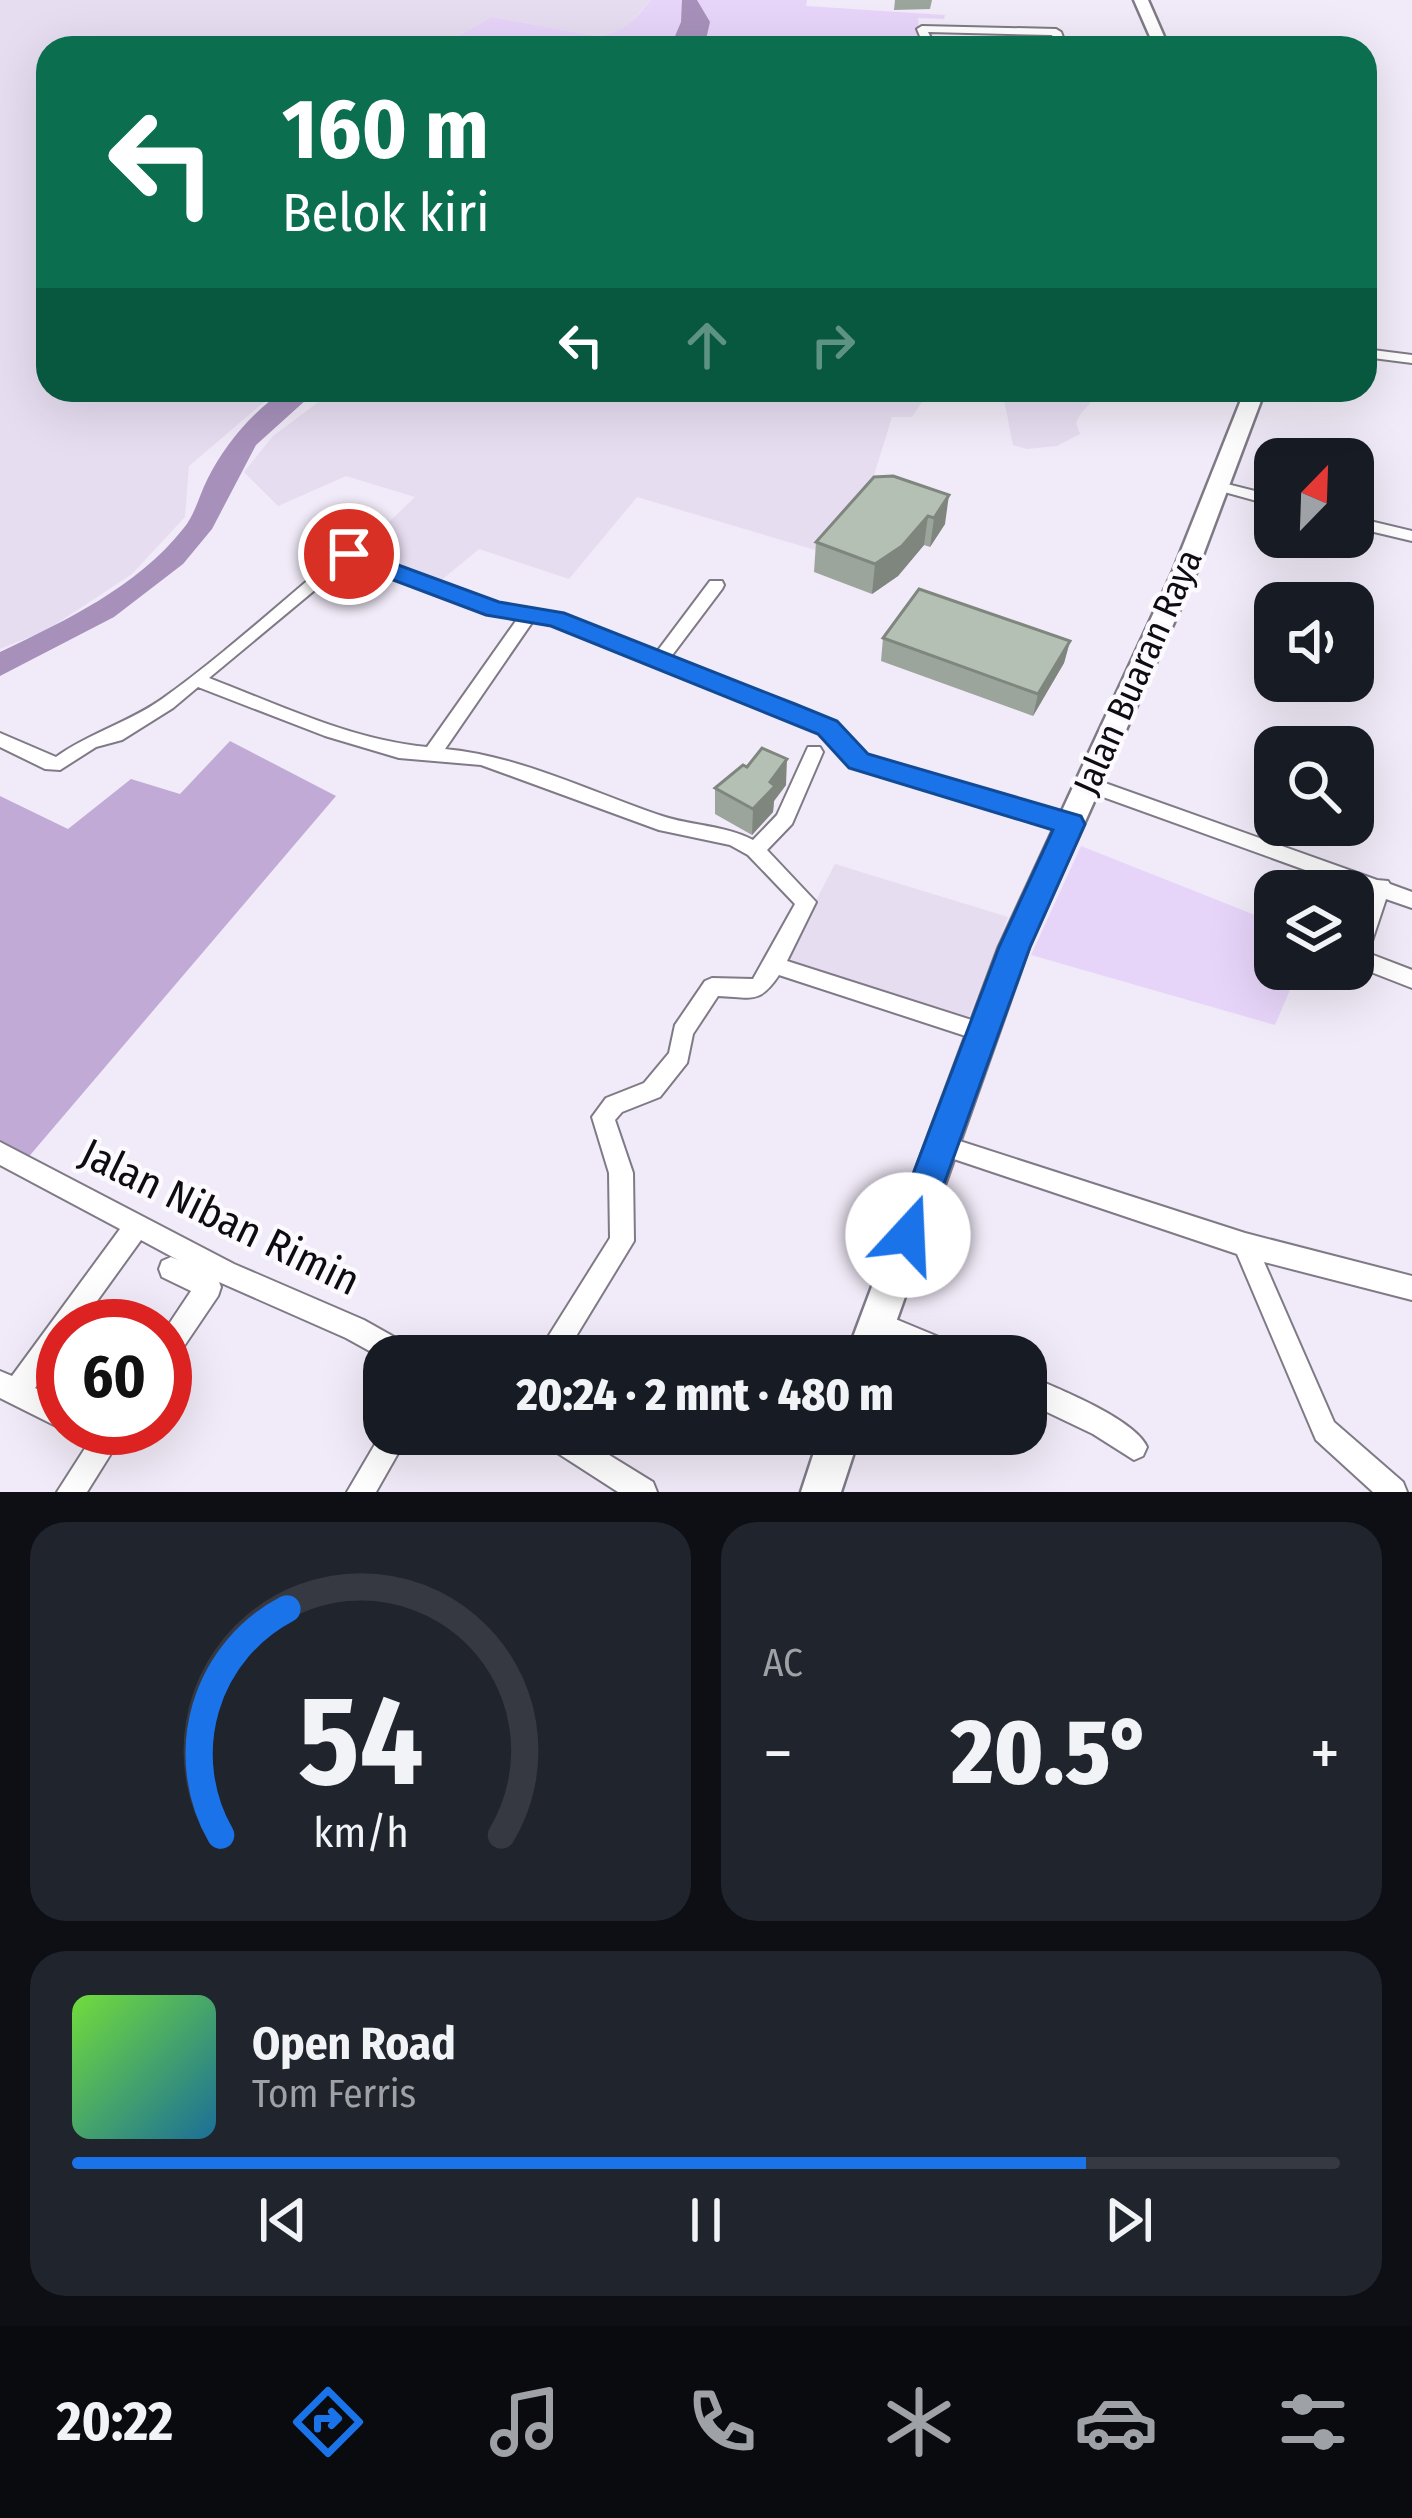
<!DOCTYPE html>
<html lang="id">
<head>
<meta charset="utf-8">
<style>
	body { margin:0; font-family:"Fira Sans Condensed",sans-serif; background:#20242c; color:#f1f3f6; height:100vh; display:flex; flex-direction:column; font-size:45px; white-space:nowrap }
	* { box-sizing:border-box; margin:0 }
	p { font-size:39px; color:#9ea1a6 }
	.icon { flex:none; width:66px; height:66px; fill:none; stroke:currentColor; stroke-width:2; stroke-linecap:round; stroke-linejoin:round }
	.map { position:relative; height:1492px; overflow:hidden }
	.side { display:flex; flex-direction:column; gap:30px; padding:30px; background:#0d0f14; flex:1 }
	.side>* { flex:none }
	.banner { position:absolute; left:36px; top:36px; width:1341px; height:366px; border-radius:36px; box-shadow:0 12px 48px #0002; background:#0b6e4f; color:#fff; overflow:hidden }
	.needle { width:78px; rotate:23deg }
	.buttons { position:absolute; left:1254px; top:438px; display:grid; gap:24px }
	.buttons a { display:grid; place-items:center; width:120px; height:120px; border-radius:24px; background:#171b24; box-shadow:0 12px 48px #0002; font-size:60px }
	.speed { position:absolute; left:36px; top:1299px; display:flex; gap:24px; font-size:60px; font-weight:700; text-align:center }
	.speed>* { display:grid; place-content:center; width:156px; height:156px; border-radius:50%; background:#171b24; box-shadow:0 12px 48px #0002; line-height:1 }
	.speed .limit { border:18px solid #d22; background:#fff; color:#111 }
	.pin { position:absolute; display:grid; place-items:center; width:102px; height:102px; color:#fff; margin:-51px; border:6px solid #fff; border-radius:50%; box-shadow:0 3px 12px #0007 }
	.me { position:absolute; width:132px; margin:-66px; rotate:20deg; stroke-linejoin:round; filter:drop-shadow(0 0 9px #0008) }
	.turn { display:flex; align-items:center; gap:42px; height:252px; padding:0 48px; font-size:54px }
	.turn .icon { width:156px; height:156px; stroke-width:2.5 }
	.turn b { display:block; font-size:84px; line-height:102px }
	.lanes { display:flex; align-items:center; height:114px; padding:0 48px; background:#0003; justify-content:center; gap:60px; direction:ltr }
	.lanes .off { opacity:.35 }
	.big { font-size:90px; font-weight:800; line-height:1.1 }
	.side .widget { flex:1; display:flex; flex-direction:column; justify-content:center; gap:18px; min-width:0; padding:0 42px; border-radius:36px; background:#20242c }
	.side .dial { align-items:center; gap:0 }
	.dial svg { height:312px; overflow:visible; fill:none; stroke:#363941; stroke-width:7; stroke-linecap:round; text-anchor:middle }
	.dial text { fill:#f1f3f6; stroke:none }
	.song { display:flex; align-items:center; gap:36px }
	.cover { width:144px; height:144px; border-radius:18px; background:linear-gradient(135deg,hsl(100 70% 55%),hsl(200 70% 35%)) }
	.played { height:12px; border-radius:6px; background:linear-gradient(90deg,#1a73e8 80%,#363941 80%) }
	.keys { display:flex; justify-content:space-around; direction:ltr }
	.heat { display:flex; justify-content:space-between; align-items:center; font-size:66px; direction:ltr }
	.side .tiles { flex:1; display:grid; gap:30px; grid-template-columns:1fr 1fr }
	.widget:last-child { grid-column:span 2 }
	.trip { position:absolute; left:363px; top:1335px; width:684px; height:120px; border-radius:36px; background:#171b24; box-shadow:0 12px 48px #0002; font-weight:800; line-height:120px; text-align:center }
	.menu { display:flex; height:192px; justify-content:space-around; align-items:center; background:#090b0e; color:#9ea1a6 }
	.menu .icon { width:84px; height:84px }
	.menu .active { color:#1a73e8 }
	.menu b { font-size:54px; color:#f1f3f6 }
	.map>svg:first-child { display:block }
	.built { fill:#e7ddf1 }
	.green { fill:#e7d5f9 }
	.forest { fill:#c1abd6 }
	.water { fill:#a791bb }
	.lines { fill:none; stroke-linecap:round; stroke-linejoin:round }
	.river { fill:#a791bb; fill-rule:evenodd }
	.minor-casing { stroke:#807a87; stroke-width:4 }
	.primary-casing { stroke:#807a87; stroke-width:5 }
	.minor { fill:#fff; fill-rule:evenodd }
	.primary { fill:#fff; fill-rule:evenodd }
	.wall { fill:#9ca59b }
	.shaded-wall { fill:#7f867e }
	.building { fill:#b5c0b4; stroke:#7f867e; stroke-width:3 }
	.route { fill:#1a73e8; stroke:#114b97; stroke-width:3 }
	.labels { text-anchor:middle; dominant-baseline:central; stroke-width:9; stroke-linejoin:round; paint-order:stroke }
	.street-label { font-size:36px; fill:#0e0c11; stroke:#fcf9ff }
	.near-street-label { font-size:42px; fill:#0e0c11; stroke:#fcf9ff }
</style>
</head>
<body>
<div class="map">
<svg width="1412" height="1492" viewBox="0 0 1412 1492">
	<rect width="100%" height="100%" fill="#f1eaf8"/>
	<path class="built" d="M0,0h651l-29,32 -26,4 -104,-19 -52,29 -20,2h-372v342h230l-89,76 -4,51 -53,57 -85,56 -47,19z
		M341,390h589l-18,27h-20l-22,71 -48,64 -185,-55 -68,82 -90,-30 -41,34 -79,-32 56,-54 -69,-21 -68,30 -34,-34 29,-36 56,-42z
		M1002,390h99l-22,26 -3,8 4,10 -23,12 -30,3 -14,-4z
		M835,864l173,53 -45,115 -182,-64z"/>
	<path class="green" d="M651,0h156l-1,6 139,9 -1,4 -26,-1 3,30h-86l-14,-10 -98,10h-303l20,-2 52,-29 104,19c28,-2 37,-15 55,-36z
		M1081,846l194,77v45l-5,7 22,10 -17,40 -244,-70z"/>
	<path class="forest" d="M230,741l106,55 -322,378 -14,-9v-369l68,33 63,-50 49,15z"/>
	<path class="water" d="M682,0h15l13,22 -6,26h-34l11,-26z"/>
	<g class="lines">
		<path class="river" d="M285,390h32l-61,55 -44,84 -29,35 -69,53 -114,59v-24c65,-31 137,-65 183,-123 12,-14 16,-33 24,-49 18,-36 45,-68 78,-90z"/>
		<g class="minor-casing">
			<path id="minor" d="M922,26l134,3 5,3 6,16h-10l-5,-13 -124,-3 3,6 49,3 5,3 -5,3 -53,-3 -5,-3 -5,-12z
				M1365,349l47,6v8l-47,-6z
				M1215,481l60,15v10l-65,-18v-6z
				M1353,517l59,14v10l-59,-14z
				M349,549l149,55 63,11 95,38 54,-72h12l2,4 -2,4 -52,69 164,66 30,32 213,63 2,5 -2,5 -7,2 -218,-65 -30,-34 -270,-108 -19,-3 -88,128c75,7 146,43 217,67 30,10 62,9 91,24l24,-25 31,-68h12l3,5 -31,72 -25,26 49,52 -29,59 194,62 8,2 3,7 -3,7 -8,2 -202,-66c-20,30 -28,22 -61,21l-25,38 -6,29 -27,34 -38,15 -7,8 18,53 1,68 -70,115h-28l74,-118 -1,-65 -17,-56 14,-19 38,-15 25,-30 6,-28 30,-44 7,-3 41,1 42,-75 -47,-49 -18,-10 -71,-15 -178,-65 -82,-7 -74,-22 -127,-49 -25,21 -51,32 -26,7 -36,23 -15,-1 -45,-22v-14l56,24c33,-24 72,-34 106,-58 63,-45 121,-99 181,-148zM351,560l138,53 29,5 -91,129c-76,-7 -147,-42 -218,-69z
				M1088,777l289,103 11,1 2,3 22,8v16l-26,-9 -18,54 44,17v18l-59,-23v-28l16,-44 -288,-104 -2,-5 2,-5z
				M941,1135l304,98 167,43v24l-148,-38 70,160 69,60 4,10h-34l-57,-52 -79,-186 -304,-102 -3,-7 3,-7z
				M0,1142l234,122 130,56 48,27 4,9h-32v3l-38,-21 -127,-56 2,5 -3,9 -44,65 -9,4v-35l26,-39 -29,-14 -3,-8 3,-8 9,-4 7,3 -37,-20 -62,86h-16v22l-28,40 28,14v26h3l-3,1 -9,-4 -54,-27v-27l12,5 108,-147 -120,-64z
				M876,1311l87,36 4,9h-44l-56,-23 -4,-9 4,-9z
				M1026,1375c29,12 109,44 121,72l-4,9 -9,4 -41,-26 -67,-32z
				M98,1428h29l-40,64h-30z
				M384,1429v5h25l-33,58h-29z
				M538,1434h37l78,48 4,10h-39l-76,-49z"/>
		</g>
		<g class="primary-casing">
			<path id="primary" d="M1134,0h14l21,48h-14z
				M1245,390h20l-68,181 -168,376 -145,409h-38l153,-409 174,-376z
				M820,1434h40l-19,58h-40z"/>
		</g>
		<use href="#minor" class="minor"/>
		<use href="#primary" class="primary"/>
	</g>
	<path class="wall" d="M895,0h37l-2,9 -36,1z
		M874,477l71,47 -15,23 -6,-2 -26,31 -26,18 -58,-22 2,-30z
		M883,638l187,3 -6,22 -31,53 -152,-55z
		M786,785l-12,16 -1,11 -21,23 -37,-21v-26z"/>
	<path class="shaded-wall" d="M949,495l-4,29 -15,23 4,-29z
		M928,516l-4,29 -26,31 -26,18 3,-30z
		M1070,641l-6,22 -31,53 5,-22z
		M787,759l-1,26 -12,16 -1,11 -21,23 1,-26z"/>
	<path class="building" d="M893,476l56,19 -15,23 -6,-2 -26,30 -27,18 -59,-22 58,-65z
		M919,589l151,52 -32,53 -155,-56z
		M762,748l25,11 -17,23 5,4 -22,23 -38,-21 28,-23 4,2z"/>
	<path class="route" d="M349,547l150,55 65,11 231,91 42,17 31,33 213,62 4,8 -55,123 -109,300 -13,5 -13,-5 -5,-12 109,-288 54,-117 -204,-62 -31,-34 -267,-108 -65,-11 -146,-55v-11z"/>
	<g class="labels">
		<g class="street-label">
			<text transform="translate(1138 672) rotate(-66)">Jalan Buaran Raya</text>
		</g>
		<g class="near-street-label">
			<text transform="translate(220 1217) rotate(26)">Jalan Niban Rimin</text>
		</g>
	</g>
</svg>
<div class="buttons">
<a><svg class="needle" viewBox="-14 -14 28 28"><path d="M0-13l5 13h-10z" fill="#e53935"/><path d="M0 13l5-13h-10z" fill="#9ea1a6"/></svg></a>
<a><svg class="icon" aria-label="sound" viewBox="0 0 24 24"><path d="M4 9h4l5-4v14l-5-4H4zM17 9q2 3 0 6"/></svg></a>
<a><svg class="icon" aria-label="search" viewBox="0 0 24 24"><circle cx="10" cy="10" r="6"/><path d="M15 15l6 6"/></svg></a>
<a><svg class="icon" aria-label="layers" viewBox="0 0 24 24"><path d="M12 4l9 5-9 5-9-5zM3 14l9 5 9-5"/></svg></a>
</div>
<div class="speed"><div class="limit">60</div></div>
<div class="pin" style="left:349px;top:554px;background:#d93025"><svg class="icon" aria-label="arrive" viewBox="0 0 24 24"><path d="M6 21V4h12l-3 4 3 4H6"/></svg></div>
<svg class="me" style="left:908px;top:1235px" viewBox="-20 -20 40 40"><circle r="19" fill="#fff"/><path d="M0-13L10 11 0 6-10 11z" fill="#1a73e8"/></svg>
<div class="trip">20:24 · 2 mnt · 480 m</div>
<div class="banner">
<div class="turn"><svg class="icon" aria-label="left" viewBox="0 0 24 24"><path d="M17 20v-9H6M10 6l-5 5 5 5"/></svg><div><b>160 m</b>Belok kiri</div></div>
<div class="lanes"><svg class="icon" aria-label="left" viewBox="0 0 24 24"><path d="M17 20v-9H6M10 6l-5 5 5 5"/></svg><svg class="icon off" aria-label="ahead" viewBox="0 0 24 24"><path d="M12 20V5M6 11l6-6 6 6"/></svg><svg class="icon off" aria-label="right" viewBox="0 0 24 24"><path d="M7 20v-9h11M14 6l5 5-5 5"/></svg></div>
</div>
</div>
<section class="side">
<div class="tiles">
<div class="widget dial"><svg viewBox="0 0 100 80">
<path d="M14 69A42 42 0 1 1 86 69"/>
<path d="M14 69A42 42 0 0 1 31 11" stroke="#1a73e8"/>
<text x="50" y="56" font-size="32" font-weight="700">54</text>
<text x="50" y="72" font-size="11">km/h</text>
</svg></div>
<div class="widget"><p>AC</p>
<div class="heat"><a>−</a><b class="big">20.5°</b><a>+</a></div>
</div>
<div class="widget">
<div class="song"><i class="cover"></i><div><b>Open Road</b><p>Tom Ferris</p></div></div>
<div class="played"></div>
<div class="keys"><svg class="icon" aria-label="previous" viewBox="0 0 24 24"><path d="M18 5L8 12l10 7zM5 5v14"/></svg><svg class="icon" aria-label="pause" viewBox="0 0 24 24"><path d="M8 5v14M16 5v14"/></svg><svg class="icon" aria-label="next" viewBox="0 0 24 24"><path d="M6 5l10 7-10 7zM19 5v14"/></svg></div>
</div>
</div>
</section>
<nav class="menu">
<b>20:22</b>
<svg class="icon active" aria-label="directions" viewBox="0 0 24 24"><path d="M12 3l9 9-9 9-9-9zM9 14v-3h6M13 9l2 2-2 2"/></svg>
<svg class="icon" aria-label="music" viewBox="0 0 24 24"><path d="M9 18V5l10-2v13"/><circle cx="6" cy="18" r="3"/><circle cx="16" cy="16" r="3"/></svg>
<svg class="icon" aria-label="phone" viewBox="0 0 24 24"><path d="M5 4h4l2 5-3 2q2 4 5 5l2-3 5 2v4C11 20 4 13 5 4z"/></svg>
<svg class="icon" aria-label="climate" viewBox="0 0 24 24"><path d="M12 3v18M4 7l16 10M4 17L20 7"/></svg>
<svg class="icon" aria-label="car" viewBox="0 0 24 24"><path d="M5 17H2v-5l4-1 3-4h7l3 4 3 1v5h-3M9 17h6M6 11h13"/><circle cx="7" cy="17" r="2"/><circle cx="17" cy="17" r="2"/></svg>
<svg class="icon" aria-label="filters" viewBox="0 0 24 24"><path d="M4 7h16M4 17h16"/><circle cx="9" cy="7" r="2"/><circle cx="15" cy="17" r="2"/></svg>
</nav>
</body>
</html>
